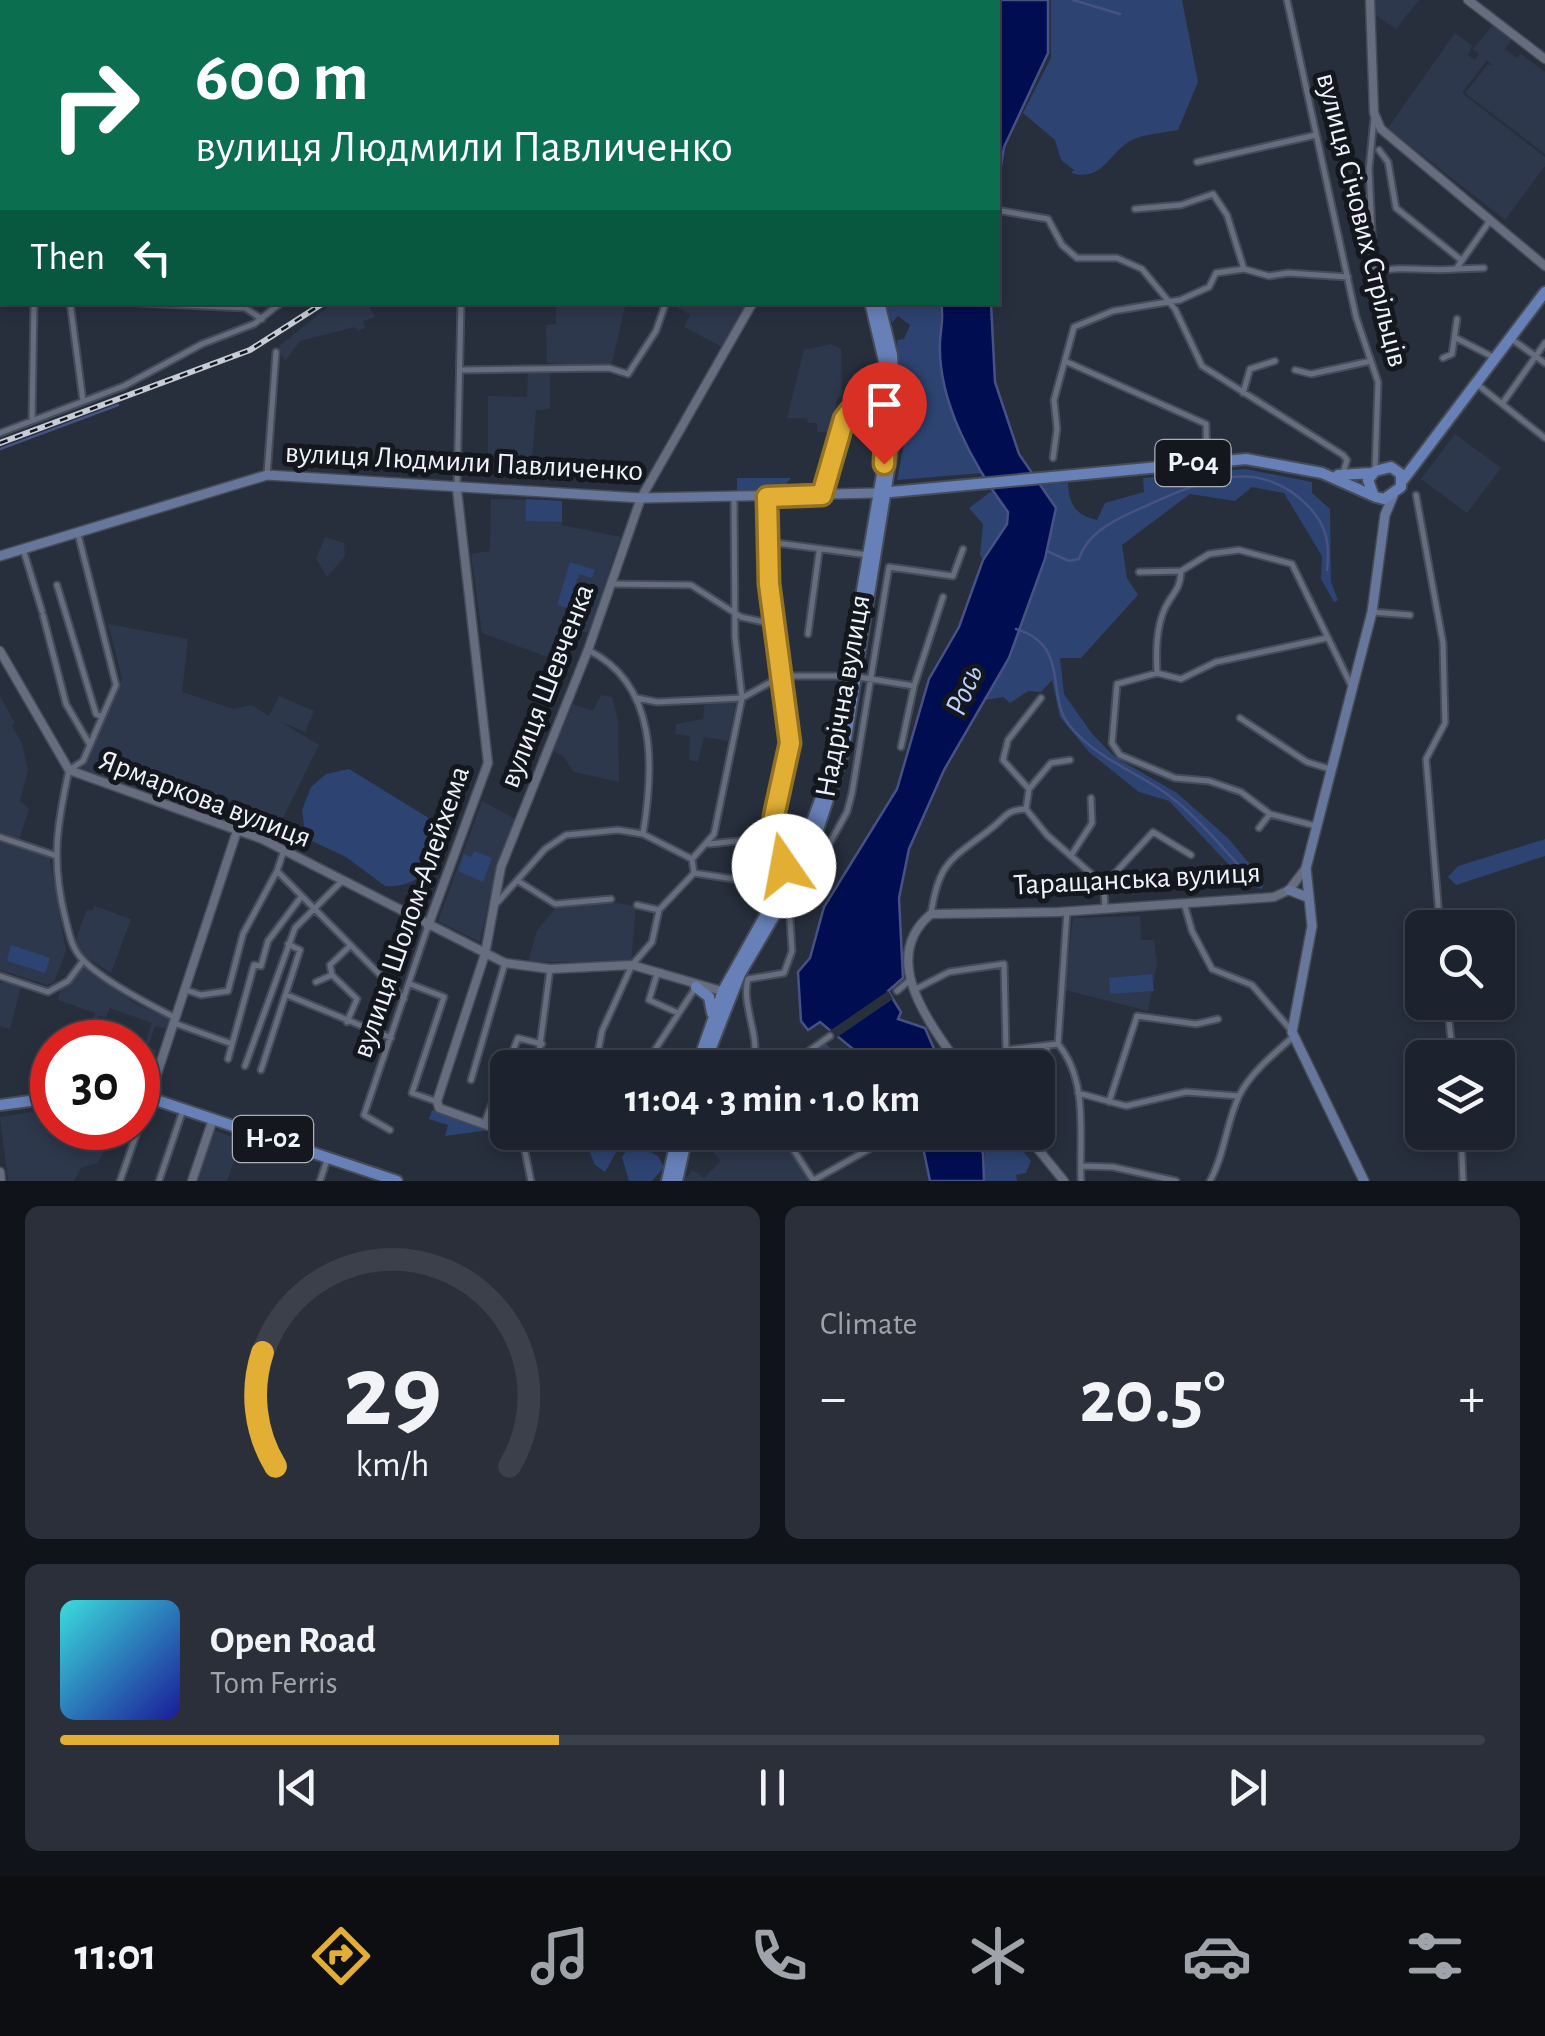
<!DOCTYPE html>
<html lang="en">
<head>
<meta charset="utf-8">
<style>
	body { margin:0; font-family:"Alegreya Sans",sans-serif; background:#2a2f3a; color:#f1f3f6; height:100vh; display:flex; flex-direction:column; font-size:38px; white-space:nowrap }
	* { box-sizing:border-box; margin:0 }
	p { font-size:32px; color:#a0a4aa }
	.icon { flex:none; width:55px; height:55px; fill:none; stroke:currentColor; stroke-width:2; stroke-linecap:round; stroke-linejoin:round }
	.map { position:relative; height:1181px; overflow:hidden }
	.panel { display:flex; flex-direction:column; gap:25px; padding:25px; background:#101319; flex:1 }
	.panel>* { flex:none }
	.guide { position:absolute; left:0px; top:0px; width:1000px; height:305px; box-shadow:0 5px 15px #0003,0 0 0 2px #3b404a; background:#0b6e4f; color:#fff; overflow:hidden }
	.tools { position:absolute; left:1405px; top:910px; display:grid; gap:20px }
	.tools a { display:grid; place-items:center; width:110px; height:110px; border-radius:15px; background:#1d232e; box-shadow:0 5px 15px #0003,0 0 0 2px #3b404a; font-size:50px }
	.speed { position:absolute; left:30px; top:1020px; display:flex; gap:20px; font-size:50px; font-weight:700; text-align:center }
	.speed>* { display:grid; place-content:center; width:130px; height:130px; border-radius:50%; background:#1d232e; box-shadow:0 5px 15px #0003,0 0 0 2px #3b404a; line-height:1 }
	.speed .limit { border:15px solid #d22; background:#fff; color:#111 }
	.pin { position:absolute; display:grid; place-items:center; width:85px; height:85px; color:#fff; margin:-102px -42px; border-radius:50% 50% 50% 0; rotate:-45deg; box-shadow:0 0 10px #0007 }
	.pin .icon { rotate:45deg }
	.me { position:absolute; width:110px; margin:-55px; rotate:348deg; stroke-linejoin:round; filter:drop-shadow(0 0 8px #0008) }
	.turn { display:flex; align-items:center; gap:35px; height:210px; padding:0 30px; font-size:45px }
	.turn .icon { width:130px; height:130px; stroke-width:2.5 }
	.turn b { display:block; font-size:70px; line-height:85px }
	.then { display:flex; align-items:center; height:95px; padding:0 30px; background:#0003; gap:20px; font-size:38px }
	.big { font-size:75px; font-weight:600; line-height:1.1 }
	.panel .tile { flex:1; display:flex; flex-direction:column; justify-content:center; gap:15px; min-width:0; padding:0 35px; border-radius:15px; background:#2a2f3a }
	.panel .dial { align-items:center; gap:0 }
	.dial svg { height:260px; overflow:visible; fill:none; stroke:#3b404a; stroke-width:7; stroke-linecap:round; text-anchor:middle }
	.dial text { fill:#f1f3f6; stroke:none }
	.song { display:flex; align-items:center; gap:30px }
	.cover { width:120px; height:120px; border-radius:15px; background:linear-gradient(135deg,hsl(180 70% 55%),hsl(240 70% 35%)) }
	.played { height:10px; border-radius:5px; background:linear-gradient(90deg,#e2af34 35%,#3b404a 35%) }
	.keys { display:flex; justify-content:space-around; direction:ltr }
	.heat { display:flex; justify-content:space-between; align-items:center; font-size:55px; direction:ltr }
	.panel .tiles { flex:1; display:grid; gap:25px; grid-template-columns:1fr 1fr }
	.tile:last-child { grid-column:span 2 }
	.trip { position:absolute; left:490px; top:1050px; width:565px; height:100px; border-radius:15px; background:#1d232e; box-shadow:0 5px 15px #0003,0 0 0 2px #3b404a; font-weight:600; line-height:100px; text-align:center }
	.tab-bar { display:flex; height:160px; justify-content:space-around; align-items:center; background:#0c0e12; color:#a0a4aa }
	.tab-bar .icon { width:70px; height:70px }
	.tab-bar .active { color:#e2af34 }
	.tab-bar b { font-size:45px; color:#f1f3f6 }
	.map>svg:first-child { display:block }
	.built { fill:#2e384c }
	.green { fill:#2d4371 }
	.water { fill:#000e51; stroke:#475284; stroke-width:2.5 }
	.pier { fill:#272f3d }
	.lines { fill:none; stroke-linecap:round; stroke-linejoin:round }
	.stream { stroke:#475284; stroke-width:2.5 }
	.river { stroke:#000e51; stroke-width:8 }
	.minor-casing { stroke:#454c58; stroke-width:9 }
	.tertiary-casing { stroke:#454c58; stroke-width:11 }
	.secondary-casing { stroke:#454c58; stroke-width:12 }
	.primary-casing { stroke:#454c58; stroke-width:14 }
	.minor { stroke:#656d7e; stroke-width:5 }
	.tertiary { stroke:#656d7e; stroke-width:8 }
	.secondary { stroke:#66779b; stroke-width:9 }
	.primary { stroke:#6781b8; stroke-width:10 }
	.rail-casing { stroke:#c7ccd7; stroke-width:6 }
	.rail { stroke:#14171d; stroke-width:2.5; stroke-dasharray:8; stroke-linecap:butt }
	.route-casing { stroke:#937222; stroke-width:25 }
	.route { stroke:#e2af34; stroke-width:18 }
	.labels { text-anchor:middle; dominant-baseline:central; stroke-width:10; stroke-linejoin:round; paint-order:stroke }
	.shield { fill:#14171d; stroke:#acb0b9; stroke-width:2.5 }
	.shield-label { font-size:28px; font-weight:bold; fill:#edf2fc }
	.street-label { font-size:30px; fill:#edf2fc; stroke:#14171d }
	.water-label { font-size:32px; font-style:italic; fill:#bed2fb; stroke:#14171d }
</style>
</head>
<body>
<div class="map">
<svg width="1545" height="1181" viewBox="0 0 1545 1181">
	<rect width="100%" height="100%" fill="#272f3d"/>
	<path class="built" d="M1373,0h46l-23,29 -22,-15z
		M1493,25l19,15 -7,9 12,9 4,-4 24,18v82l-80,-61 23,-29 5,2 -6,-6 -25,33 83,64v9l-40,54 -117,-92 67,-95 17,13 -4,9 7,5 4,-6 -6,-5z
		M334,302l33,1 8,14 -12,4 2,7 -7,3 -3,-4 -55,14 -15,20 -7,-14z
		M556,303h70l-15,64 -64,-4 -1,-38 10,-1z
		M670,303h78l-26,44 -38,-20 6,-12z
		M831,344l10,5 1,45 -6,8 -1,30h-18v-9h-9l-1,-5h-20l17,-68z
		M528,373h22v36l-14,1 -4,48 -44,-4v-58l39,1z
		M1455,434l46,34 -34,45 -46,-34z
		M491,499l71,2v24l59,12 -33,96 -21,-5 -11,28 19,11 -93,-34 -11,-79 19,-3z
		M325,537l19,6 1,13 -18,21 -11,-19z
		M108,624l80,15 -6,53 51,17 18,-4 18,11 10,-20 35,15 -9,21 -24,-10 38,23 -44,89 -192,-65 39,-91z
		M601,695l11,2 6,24 1,61 -45,-10 -11,-16 -10,-5 20,-47 20,7z
		M0,696l15,27 -3,3 10,17 6,27 -8,31 9,8 -10,30 -19,-7z
		M705,701h31l-8,40 -24,-4 -6,25 -9,-2 1,-24 -15,-2 1,-10 27,-5z
		M482,801l33,18 -18,44 -17,79 -42,-21z
		M0,839l49,17 17,95 -12,31 -7,3 -47,-15z
		M595,900l41,6 -5,56h-103l9,-31 21,-26z
		M94,906l37,13 -20,54 -27,-17 -9,-15 12,-32 5,2z
		M1140,916l1,24h13l3,23 -9,48 -83,-21 8,-72z
		M82,965l54,39 37,16 -23,75 -12,-4v-5l10,2 20,-59 -13,-3 -7,21 9,3 -9,27 -10,-7 9,3 6,-18 -10,-4 9,-28 -42,-15 -4,9 -7,-1 -7,26h-7l10,-29 -37,-13 3,-12z
		M8,982l13,4 -11,43 -10,-3v-43z
		M52,1109v19h58l-8,28 -5,7 -16,5 -7,13h-66l-8,-64z
		M213,1130l28,10 -14,41h-31z
		M735,1132l43,1 33,48h-128l10,-11 11,8 17,-17 -10,-11z"/>
	<path class="green" d="M1051,0h131l16,82 -20,48c-14,3 -36,4 -48,11 -22,13 -27,41 -59,32l3,-3 -13,-10 -6,-20 -32,-27 28,-55z
		M886,303h55l-1,37 12,66 31,67 -86,7 7,-36 -7,-104 7,-1 6,-14 -12,-9 -6,7z
		M1245,469l67,13v11l18,16 1,73 7,18 -4,2 -13,-23 1,-23 -38,-63 -32,-6 -17,14 -45,-7 -68,51 5,33 11,17 -57,63h-21l4,36 29,41 22,22 62,36 51,45 36,43 -2,8 -15,-5 -78,-83 -30,-9 -50,-40 -29,-35 -8,-37 -11,12 -13,-1 -18,12 -7,-6 -18,3 24,-42 23,-62 24,-88 -14,-23 26,-2c1,21 7,32 29,37l8,-17 39,-11 -1,-14z
		M737,478h54l-13,15 -41,1z
		M993,490l15,22 -1,12 -24,36 -3,-5 3,-31 -14,-16z
		M526,499l36,2v21l-36,-1z
		M570,562l25,8 -3,8 -13,-4 -11,34 -11,-3z
		M349,769l83,51c14,36 -8,69 -47,66l-39,-29 -34,-16 -8,-15 -2,-16 9,-23 15,-13z
		M1545,839v17l-89,29 -8,-8 10,-11z
		M474,851l18,7 -9,24 -25,-11 6,-17 7,3z
		M11,945l39,13 -5,15 -38,-12z
		M1152,974l2,17 -44,3 -1,-16z
		M826,1044l24,23h-50l-3,-5z
		M432,1110l52,17 5,3 -44,6 3,-11 -19,-6z
		M554,1133v-1l73,1 -22,39 -10,-7 -9,-22 -13,-5 -15,6 -8,-6z
		M1002,1133h12l8,6 -4,6 13,16 -5,12 -10,2 1,6h-33l1,-38z
		M632,1142l26,14 6,11 -12,14h-23l-7,-24z"/>
	<path class="water" d="M970,0h78v53l-44,94 -6,38v-183z
		M941,303h50l4,79 24,72 37,54 -11,51 -36,99 -65,112 -35,79 -10,49 4,80 -15,13 13,21 -3,7 27,9 17,39h-67l-55,-45 -12,8 -7,-9 -3,-49 12,-14 14,-51 73,-118 32,-110 30,-52 24,-67 24,-36 1,-12c-34,-46 -71,-111 -68,-171 1,-14 4,-24 1,-38z
		M920,1133h51l12,20 1,28h-54z"/>
	<path class="pier" d="M888,991l5,8 -60,41 -5,-8z"/>
	<g class="lines">
		<path class="stream" d="M1073,0l47,14
			M0,449l118,-44
			M1047,551l22,10 10,-2c9,-29 42,-42 69,-54 55,-25 112,-50 161,2 18,19 21,37 18,63
			M1016,629c55,17 29,65 53,96 26,32 63,45 95,67 34,24 60,58 88,88"/>
		<path class="river" d="M831,2l2,-2
			M0,161l2,-1"/>
		<g class="minor-casing">
			<path id="minor" d="M209,0v2
				M727,0l1,2
				M1287,0l69,317 22,65 -3,89
				M411,2v-2
				M511,2v-2
				M1374,118l-5,51 5,103c28,-7 53,0 82,-3l33,-47
				M0,127l2,-1
				M1379,150l9,12 8,46 64,51
				M1197,162l119,-27
				M0,189l2,2
				M1135,209l46,-4 32,-11 14,21 17,54
				M1002,211l46,8 14,26 15,13h40l25,11 33,40 27,57 141,89 4,5 -4,13
				M1456,269l28,-1
				M0,298h2
				M70,302l13,99
				M122,302l123,6 17,11
				M1456,338l39,20
				M1513,340l32,23
				M1443,358l9,-4 5,-35
				M1067,362l139,62 1,37
				M460,370l149,-2 19,6 28,-43 10,-29
				M1295,370l16,4 60,-13
				M1478,385l67,53
				M1243,393l7,-24 25,-8
				M1502,404l43,-61
				M32,421l2,-119
				M0,433l124,-47 78,-42 52,-20 28,-22
				M1053,458l4,-29 -3,-29 20,-73 39,-16 67,-11 29,-13 7,-14 28,-4 25,7 19,-3 60,4
				M267,475l9,-123
				M457,487l4,-185
				M822,494l22,-75 7,-9 33,-17
				M1416,495l27,148 2,80 -19,36 14,169
				M767,497l2,87 21,159 -15,72 10,51
				M78,534l38,151 -33,76 -14,9c-12,55 -18,91 -4,147 4,15 6,31 18,43 19,20 67,45 93,58
				M769,542l99,13
				M23,549l19,62
				M1139,572l42,-1 28,-17 30,-4 53,14 58,119
				M1181,572c-1,18 -8,20 -16,36 -9,20 -9,43 -8,65l24,6 35,-17 111,-24
				M611,584l80,1 50,32 32,7
				M57,585l39,129 6,3
				M1372,612l38,3
				M43,615l23,89 24,41
				M808,634l11,-82
				M588,650c70,34 66,118 55,184
				M1157,673l-40,11 -5,59 8,12 55,23 34,3 32,11 29,22 46,12
				M858,677l56,9 29,-89
				M637,698l20,4 85,-4 40,-22h65
				M1240,718l67,44 23,7
				M901,747l13,-61
				M1029,789l-26,-29 5,-20 33,-42
				M1026,809l3,-20 22,-26 19,-3
				M1259,828l11,-14
				M0,837l54,18
				M709,844l66,-7
				M284,850l-7,21 127,128
				M1072,854l20,-31 -1,-25
				M694,873l86,13
				M518,881l37,23 56,-5
				M807,884l40,-72 5,-19 37,-226 64,9 10,-27
				M1184,903l8,28 20,38 40,16 39,45
				M495,905l50,-56 21,-14 52,-5 25,4 49,25
				M637,905l22,5
				M1105,909l-1,-24 49,-53 38,23
				M1067,911l-9,133c31,37 21,92 23,137
				M931,914c8,-55 22,-55 62,-87 14,-11 13,-17 33,-18l21,26 57,50
				M657,974l-8,26 29,13
				M0,976l48,16 20,-11 15,-20
				M316,982l16,-7
				M410,984l34,13 -32,96 23,8
				M916,989l33,-17 55,-8 2,86 52,-6
				M186,990l15,5 27,-4 15,-57 34,-63
				M897,991l12,-10
				M287,995l104,43
				M1447,1002l6,56
				M347,1022l10,-23 -25,-24 -2,-10 19,-18
				M174,1023l58,21
				M228,1059l26,-94 7,1 7,-25 33,-44
				M749,1064c17,-17 -9,-57 -1,-85l36,-6 8,-22 -2,-31
				M245,1066l50,-138 48,-48
				M537,1068l13,-99
				M595,1068l7,-37 30,-66 20,-23 7,-32 35,-37 -2,-14 22,-25 28,-136 -7,-61 -1,-139
				M643,1068l53,-81
				M730,1068l14,-5 8,5
				M785,1068l45,-32
				M1033,1068l14,-19
				M261,1070l39,-120 -12,-6
				M471,1080l34,-117
				M1078,1093l48,13 60,-14 52,4
				M1109,1102l28,-86 59,8 22,-5
				M484,1124l34,-86 24,6
				M390,1130l-26,-15 64,-189
				M521,1132l10,49
				M782,1132l31,48
				M892,1132l7,9 6,-5
				M1461,1132l2,49
				M1081,1166l32,1 63,14
				M814,1180l57,-32 -11,-16
				M120,1181l29,-83
				M159,1181l24,-71
				M320,1181l7,-21
				M1210,1181c15,-27 16,-58 29,-85 11,-23 36,-43 55,-60"/>
		</g>
		<g class="tertiary-casing">
			<path id="tertiary" d="M1370,0l4,113 7,16 164,137
				M1468,0l77,59
				M87,2l3,-2
				M0,67l2,-2
				M0,651l69,119 193,69 243,124 45,6 82,-4 93,27
				M428,926l60,-163 -31,-273
				M961,1068c-29,-42 -84,-109 -30,-154l128,-2 215,-15 15,-7 17,-22
				M149,1098l88,-267
				M508,1128l-16,-1 -53,-19 -2,-7 48,-147 16,-87 87,-217 53,-152 112,-196
				M1024,1132l40,49
				M0,1172l1,9
				M192,1181l21,-62"/>
		</g>
		<g class="secondary-casing">
			<path id="secondary" d="M0,556l267,-81 374,23 236,-5
				M1289,890l18,7
				M1364,1181l-72,-149 20,-106 -6,-58 66,-256 13,-97 8,-19"/>
		</g>
		<g class="primary-casing">
			<path id="primary" d="M745,0l1,2
				M1338,475l34,-2
				M1403,480l142,-188
				M880,493l366,-34 76,14 54,24 8,2 17,-12v-13l-10,-7 -16,4 -7,9 5,14
				M696,987l13,10 3,16
				M696,1068l27,-77 78,-140 30,-80 56,-326 -2,-80 -15,-63
				M703,1068l37,-94 69,-117 35,-106 52,-325 -4,-71 -13,-53
				M138,1094l259,87
				M0,1105l52,-7
				M667,1181l11,-49
				M677,1181l11,-49"/>
		</g>
		<use href="#minor" class="minor"/>
		<use href="#tertiary" class="tertiary"/>
		<use href="#secondary" class="secondary"/>
		<use href="#primary" class="primary"/>
		<g class="rail-casing">
			<path id="rail" d="M473,2v-2
				M0,443l250,-93 75,-48"/>
		</g>
		<use href="#rail" class="rail"/>
	</g>
	<g class="lines">
		<g class="route-casing">
			<path id="route" d="M784,866l-10,-50 16,-73 -21,-159 -2,-87 55,-2 22,-76 7,-9 36,-17 -3,71"/>
		</g>
		<use href="#route" class="route"/>
	</g>
	<g class="labels">
		<g class="shield">
			<rect x="1155.5" y="440" width="75" height="46" rx="8"/>
			<rect x="233" y="1116" width="80" height="46" rx="8"/>
		</g>
		<g class="shield-label">
			<text x="1193" y="463">Р-04</text>
			<text x="273" y="1139">Н-02</text>
		</g>
		<g class="street-label">
			<text transform="translate(1362 220) rotate(76)">вулиця Січових Стрільців</text>
			<text transform="translate(464 462) rotate(3)">вулиця Людмили Павличенко</text>
			<text transform="translate(547 686) rotate(-69)">вулиця Шевченка</text>
			<text transform="translate(843 696) rotate(-80)">Надрічна вулиця</text>
			<text transform="translate(205 799) rotate(21)">Ярмаркова вулиця</text>
			<text transform="translate(1137 879) rotate(-3)">Таращанська вулиця</text>
			<text transform="translate(411 912) rotate(-71)">вулиця Шолом-Алейхема</text>
		</g>
		<g class="water-label">
			<text transform="translate(964 690) rotate(-67)">Рось</text>
		</g>
	</g>
</svg>
<div class="tools">
<a><svg class="icon" aria-label="search" viewBox="0 0 24 24"><circle cx="10" cy="10" r="6"/><path d="M15 15l6 6"/></svg></a>
<a><svg class="icon" aria-label="layers" viewBox="0 0 24 24"><path d="M12 4l9 5-9 5-9-5zM3 14l9 5 9-5"/></svg></a>
</div>
<div class="speed"><div class="limit">30</div></div>
<div class="pin" style="left:884px;top:464px;background:#d93025"><svg class="icon" aria-label="arrive" viewBox="0 0 24 24"><path d="M6 21V4h12l-3 4 3 4H6"/></svg></div>
<svg class="me" style="left:784px;top:866px" viewBox="-20 -20 40 40"><circle r="19" fill="#fff"/><path d="M0-13L10 11 0 6-10 11z" fill="#e2af34"/></svg>
<div class="trip">11:04 · 3 min · 1.0 km</div>
<div class="guide">
<div class="turn"><svg class="icon" aria-label="right" viewBox="0 0 24 24"><path d="M7 20v-9h11M14 6l5 5-5 5"/></svg><div><b>600 m</b>вулиця Людмили Павличенко</div></div>
<div class="then">Then<svg class="icon" aria-label="left" viewBox="0 0 24 24"><path d="M17 20v-9H6M10 6l-5 5 5 5"/></svg></div>
</div>
</div>
<section class="panel">
<div class="tiles">
<div class="tile dial"><svg viewBox="0 0 100 80">
<path d="M14 69A42 42 0 1 1 86 69"/>
<path d="M14 69A42 42 0 0 1 10 34" stroke="#e2af34"/>
<text x="50" y="56" font-size="32" font-weight="700">29</text>
<text x="50" y="72" font-size="11">km/h</text>
</svg></div>
<div class="tile"><p>Climate</p>
<div class="heat"><a>−</a><b class="big">20.5°</b><a>+</a></div>
</div>
<div class="tile">
<div class="song"><i class="cover"></i><div><b>Open Road</b><p>Tom Ferris</p></div></div>
<div class="played"></div>
<div class="keys"><svg class="icon" aria-label="previous" viewBox="0 0 24 24"><path d="M18 5L8 12l10 7zM5 5v14"/></svg><svg class="icon" aria-label="pause" viewBox="0 0 24 24"><path d="M8 5v14M16 5v14"/></svg><svg class="icon" aria-label="next" viewBox="0 0 24 24"><path d="M6 5l10 7-10 7zM19 5v14"/></svg></div>
</div>
</div>
</section>
<nav class="tab-bar">
<b>11:01</b>
<svg class="icon active" aria-label="directions" viewBox="0 0 24 24"><path d="M12 3l9 9-9 9-9-9zM9 14v-3h6M13 9l2 2-2 2"/></svg>
<svg class="icon" aria-label="music" viewBox="0 0 24 24"><path d="M9 18V5l10-2v13"/><circle cx="6" cy="18" r="3"/><circle cx="16" cy="16" r="3"/></svg>
<svg class="icon" aria-label="phone" viewBox="0 0 24 24"><path d="M5 4h4l2 5-3 2q2 4 5 5l2-3 5 2v4C11 20 4 13 5 4z"/></svg>
<svg class="icon" aria-label="climate" viewBox="0 0 24 24"><path d="M12 3v18M4 7l16 10M4 17L20 7"/></svg>
<svg class="icon" aria-label="car" viewBox="0 0 24 24"><path d="M5 17H2v-5l4-1 3-4h7l3 4 3 1v5h-3M9 17h6M6 11h13"/><circle cx="7" cy="17" r="2"/><circle cx="17" cy="17" r="2"/></svg>
<svg class="icon" aria-label="filters" viewBox="0 0 24 24"><path d="M4 7h16M4 17h16"/><circle cx="9" cy="7" r="2"/><circle cx="15" cy="17" r="2"/></svg>
</nav>
</body>
</html>
